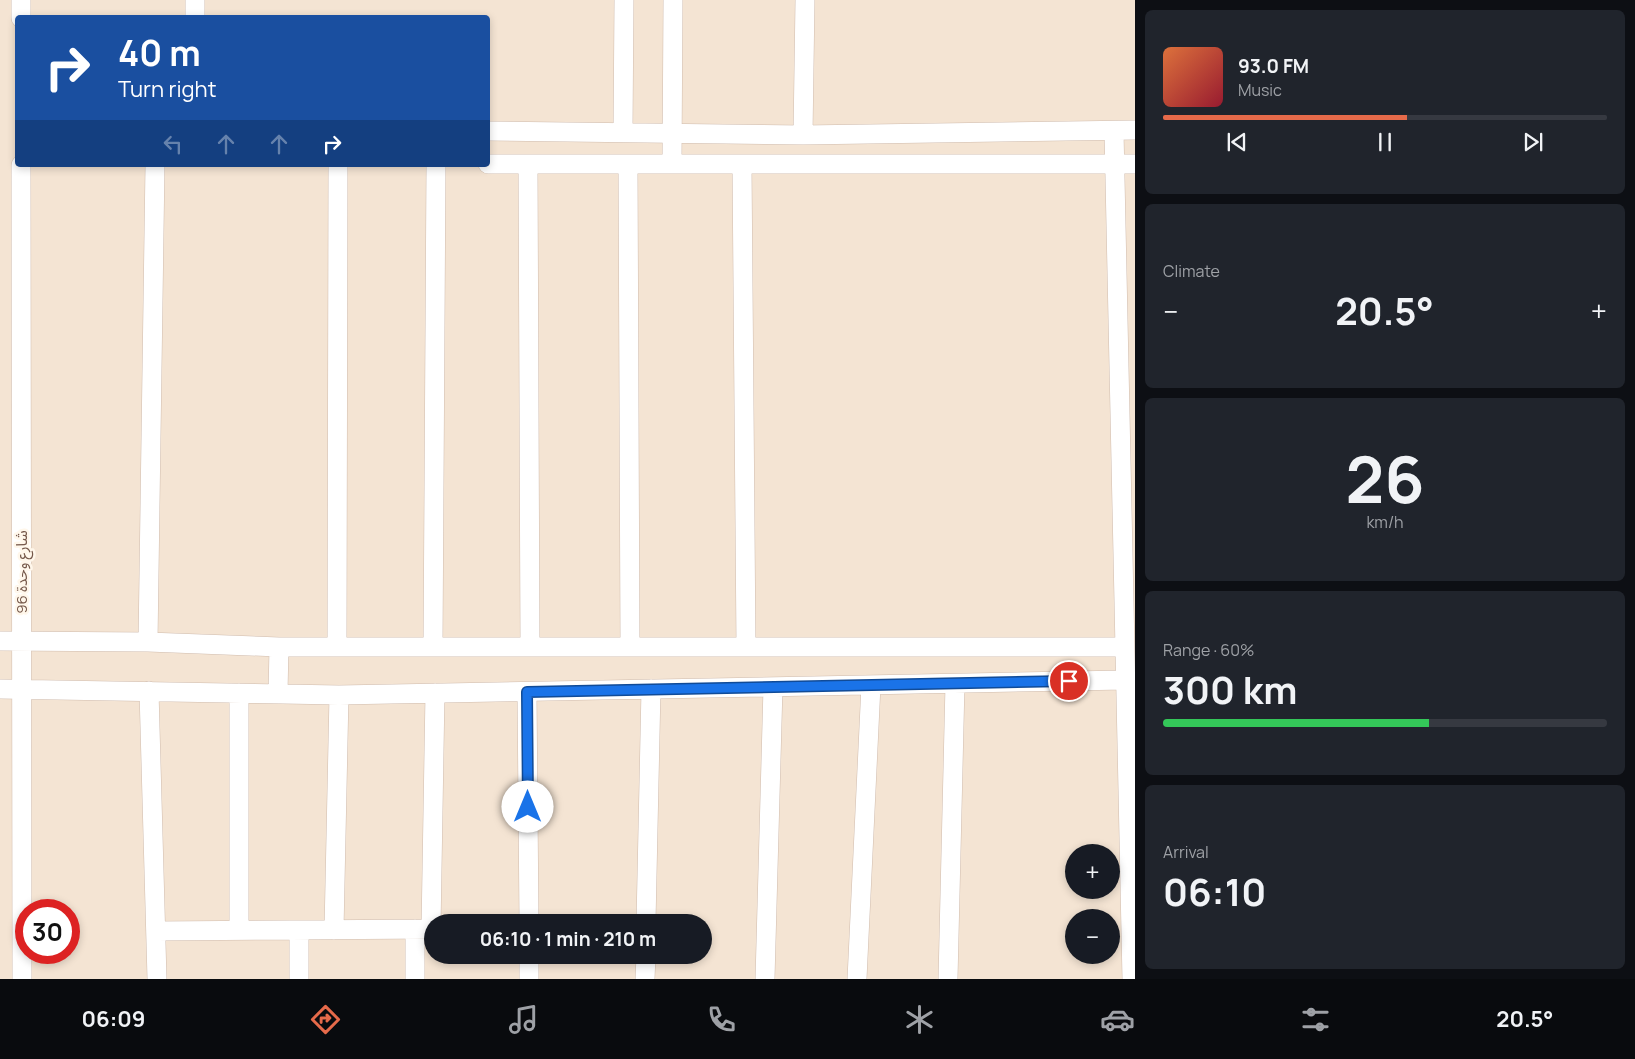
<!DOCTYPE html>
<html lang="en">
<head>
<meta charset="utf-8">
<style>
	body { margin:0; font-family:Manrope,"Noto Sans Arabic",sans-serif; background:#20242c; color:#f1f3f6; height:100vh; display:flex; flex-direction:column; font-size:19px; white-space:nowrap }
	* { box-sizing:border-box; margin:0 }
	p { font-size:16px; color:#9ea1a6 }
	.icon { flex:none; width:28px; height:28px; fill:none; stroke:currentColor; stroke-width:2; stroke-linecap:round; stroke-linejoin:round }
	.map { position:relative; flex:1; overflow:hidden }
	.details { display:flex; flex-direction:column; gap:10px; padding:10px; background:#0d0f14; width:500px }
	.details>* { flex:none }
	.banner { position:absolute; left:15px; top:15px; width:475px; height:152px; border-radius:5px; box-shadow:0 2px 8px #0003; background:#1a4fa0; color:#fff; overflow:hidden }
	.controls { position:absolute; left:1065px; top:844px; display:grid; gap:10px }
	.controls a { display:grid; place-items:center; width:55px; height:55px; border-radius:50%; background:#171b24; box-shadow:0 2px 8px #0003; font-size:25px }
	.speed { position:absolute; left:15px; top:899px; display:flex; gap:10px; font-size:25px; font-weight:700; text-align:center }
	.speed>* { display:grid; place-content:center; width:65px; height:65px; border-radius:50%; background:#171b24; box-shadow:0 2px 8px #0003; line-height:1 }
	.speed .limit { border:8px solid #d22; background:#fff; color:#111 }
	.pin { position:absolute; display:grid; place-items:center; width:42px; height:42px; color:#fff; margin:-21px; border:2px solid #fff; border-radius:50%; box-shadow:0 1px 5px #0007 }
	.me { position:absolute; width:55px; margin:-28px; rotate:0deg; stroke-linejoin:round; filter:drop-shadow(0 0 4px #0008) }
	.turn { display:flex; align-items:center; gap:18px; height:105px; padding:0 20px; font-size:22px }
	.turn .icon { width:65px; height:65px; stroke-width:2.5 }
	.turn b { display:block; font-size:35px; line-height:42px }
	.lanes { display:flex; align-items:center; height:48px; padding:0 20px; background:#0003; justify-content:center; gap:25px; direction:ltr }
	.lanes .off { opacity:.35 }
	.big { font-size:38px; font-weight:700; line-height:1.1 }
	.details .tile { flex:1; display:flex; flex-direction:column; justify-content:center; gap:8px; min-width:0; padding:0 18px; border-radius:8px; background:#20242c }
	.details .dial { align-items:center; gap:0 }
	.dial b { font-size:65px; line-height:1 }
	.song { display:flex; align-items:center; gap:15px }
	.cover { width:60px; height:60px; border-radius:8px; background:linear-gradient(135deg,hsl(20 70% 55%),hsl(350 70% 35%)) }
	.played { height:5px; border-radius:2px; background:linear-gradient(90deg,#e66a4a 55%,#363941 55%) }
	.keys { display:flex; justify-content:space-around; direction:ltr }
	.heat { display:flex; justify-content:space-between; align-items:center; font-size:28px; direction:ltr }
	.charge { height:8px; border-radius:4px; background:linear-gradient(90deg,#34c759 60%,#363941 0) }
	.trip { position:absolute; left:424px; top:914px; width:288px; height:50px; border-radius:25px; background:#171b24; box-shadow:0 2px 8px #0003; font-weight:700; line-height:50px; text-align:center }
	.dock { display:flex; height:80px; justify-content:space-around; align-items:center; background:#090b0e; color:#9ea1a6 }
	.dock .icon { width:35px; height:35px }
	.dock .selected { color:#e66a4a }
	.dock b { font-size:22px; color:#f1f3f6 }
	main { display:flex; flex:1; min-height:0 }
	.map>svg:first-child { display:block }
	.residential { fill:#f4e4d3; fill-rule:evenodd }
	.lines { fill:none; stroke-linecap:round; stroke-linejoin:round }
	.street-casing { stroke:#d0bcae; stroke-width:20 }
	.street { stroke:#fff; stroke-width:19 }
	.route-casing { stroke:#114b97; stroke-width:12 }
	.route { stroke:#1a73e8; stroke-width:9 }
	.labels { text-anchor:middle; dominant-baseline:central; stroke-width:5; stroke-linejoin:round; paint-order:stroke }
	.street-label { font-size:15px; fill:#75584a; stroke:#fff7eb }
</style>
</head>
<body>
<main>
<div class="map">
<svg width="1135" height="979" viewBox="0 0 1135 979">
	<rect width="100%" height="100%" fill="#fcf3e5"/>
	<path class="residential" d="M0,0h1135v979h-1135zM18,18h470v147h-470zM1074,852h37v38h-37zM26,910h43v42h-43zM1074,918h37v37h-37zM432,922h270v33h-270z"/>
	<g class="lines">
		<g class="street-casing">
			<path id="street" d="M195,0v18
				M21,18v-18
				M488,131l315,4 332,-5
				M1114,131l18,848
				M623,132l1,-132
				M803,135l2,-135
				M488,164h647
				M528,164l2,483
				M628,164l2,483
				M672,164l1,-164
				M21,165l1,814
				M742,165l4,482
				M0,641l148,1 131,5h846
				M148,642l7,-477
				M337,647l1,-482
				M433,647l3,-482
				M0,689l339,6 786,-15
				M149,691l8,288
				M527,692l2,230
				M278,693l1,-46
				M646,922l5,-233
				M415,929v50
				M431,929l4,-236
				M239,930v-237
				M299,930v49
				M334,930l5,-235
				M156,931l276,-2
				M529,955v24
				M645,979l1,-24
				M765,979l8,-292
				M857,979l14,-294
				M948,979l7,-295"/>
		</g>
		<use href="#street" class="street"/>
	</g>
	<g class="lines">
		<g class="route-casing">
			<path id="route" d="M528,807l-1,-115 542,-11"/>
		</g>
		<use href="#route" class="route"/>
	</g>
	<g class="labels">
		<g class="street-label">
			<text transform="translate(21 572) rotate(-90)">شارع وحدة 96</text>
		</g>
	</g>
</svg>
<div class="controls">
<a>+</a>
<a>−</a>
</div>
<div class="speed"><div class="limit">30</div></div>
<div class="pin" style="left:1069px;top:681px;background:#d93025"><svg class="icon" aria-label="arrive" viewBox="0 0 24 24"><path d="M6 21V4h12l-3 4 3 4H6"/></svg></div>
<svg class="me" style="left:528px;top:807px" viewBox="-20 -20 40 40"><circle r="19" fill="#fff"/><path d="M0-13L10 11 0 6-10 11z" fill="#1a73e8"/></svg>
<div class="trip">06:10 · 1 min · 210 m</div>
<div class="banner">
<div class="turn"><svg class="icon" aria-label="right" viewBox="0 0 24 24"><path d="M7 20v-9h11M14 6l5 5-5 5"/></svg><div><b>40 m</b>Turn right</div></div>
<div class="lanes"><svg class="icon off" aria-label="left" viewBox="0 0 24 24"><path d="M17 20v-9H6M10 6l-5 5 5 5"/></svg><svg class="icon off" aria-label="ahead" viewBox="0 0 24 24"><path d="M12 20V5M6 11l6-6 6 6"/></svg><svg class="icon off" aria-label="ahead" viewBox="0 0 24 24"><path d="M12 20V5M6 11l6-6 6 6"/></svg><svg class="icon" aria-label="right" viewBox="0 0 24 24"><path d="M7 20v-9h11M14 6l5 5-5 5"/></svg></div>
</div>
</div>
<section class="details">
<div class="tile">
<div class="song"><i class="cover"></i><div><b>93.0 FM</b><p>Music</p></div></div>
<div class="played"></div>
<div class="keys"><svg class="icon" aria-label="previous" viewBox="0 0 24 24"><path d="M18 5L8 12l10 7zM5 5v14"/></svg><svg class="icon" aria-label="pause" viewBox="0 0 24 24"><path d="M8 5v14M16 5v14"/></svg><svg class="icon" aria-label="next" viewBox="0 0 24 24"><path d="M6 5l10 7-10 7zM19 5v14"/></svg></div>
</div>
<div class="tile"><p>Climate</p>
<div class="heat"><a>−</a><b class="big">20.5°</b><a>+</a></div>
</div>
<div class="tile dial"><b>26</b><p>km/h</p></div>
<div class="tile"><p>Range · 60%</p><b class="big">300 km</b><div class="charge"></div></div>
<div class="tile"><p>Arrival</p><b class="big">06:10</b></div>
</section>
</main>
<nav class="dock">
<b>06:09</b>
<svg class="icon selected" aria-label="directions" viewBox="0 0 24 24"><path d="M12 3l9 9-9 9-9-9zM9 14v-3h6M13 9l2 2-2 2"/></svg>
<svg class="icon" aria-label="music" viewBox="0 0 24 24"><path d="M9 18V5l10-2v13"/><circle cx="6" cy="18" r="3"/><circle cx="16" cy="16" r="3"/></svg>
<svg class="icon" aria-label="phone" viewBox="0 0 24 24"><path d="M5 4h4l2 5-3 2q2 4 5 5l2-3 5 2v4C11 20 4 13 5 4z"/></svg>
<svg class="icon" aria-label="climate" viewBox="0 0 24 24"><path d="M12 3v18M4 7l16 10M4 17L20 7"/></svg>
<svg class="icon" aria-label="car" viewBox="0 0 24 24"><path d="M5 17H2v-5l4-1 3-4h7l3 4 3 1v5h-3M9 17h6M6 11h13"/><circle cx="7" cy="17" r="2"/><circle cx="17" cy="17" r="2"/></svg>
<svg class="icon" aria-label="filters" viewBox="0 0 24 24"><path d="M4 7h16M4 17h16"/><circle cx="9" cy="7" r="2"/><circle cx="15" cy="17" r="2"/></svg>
<b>20.5°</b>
</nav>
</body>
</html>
